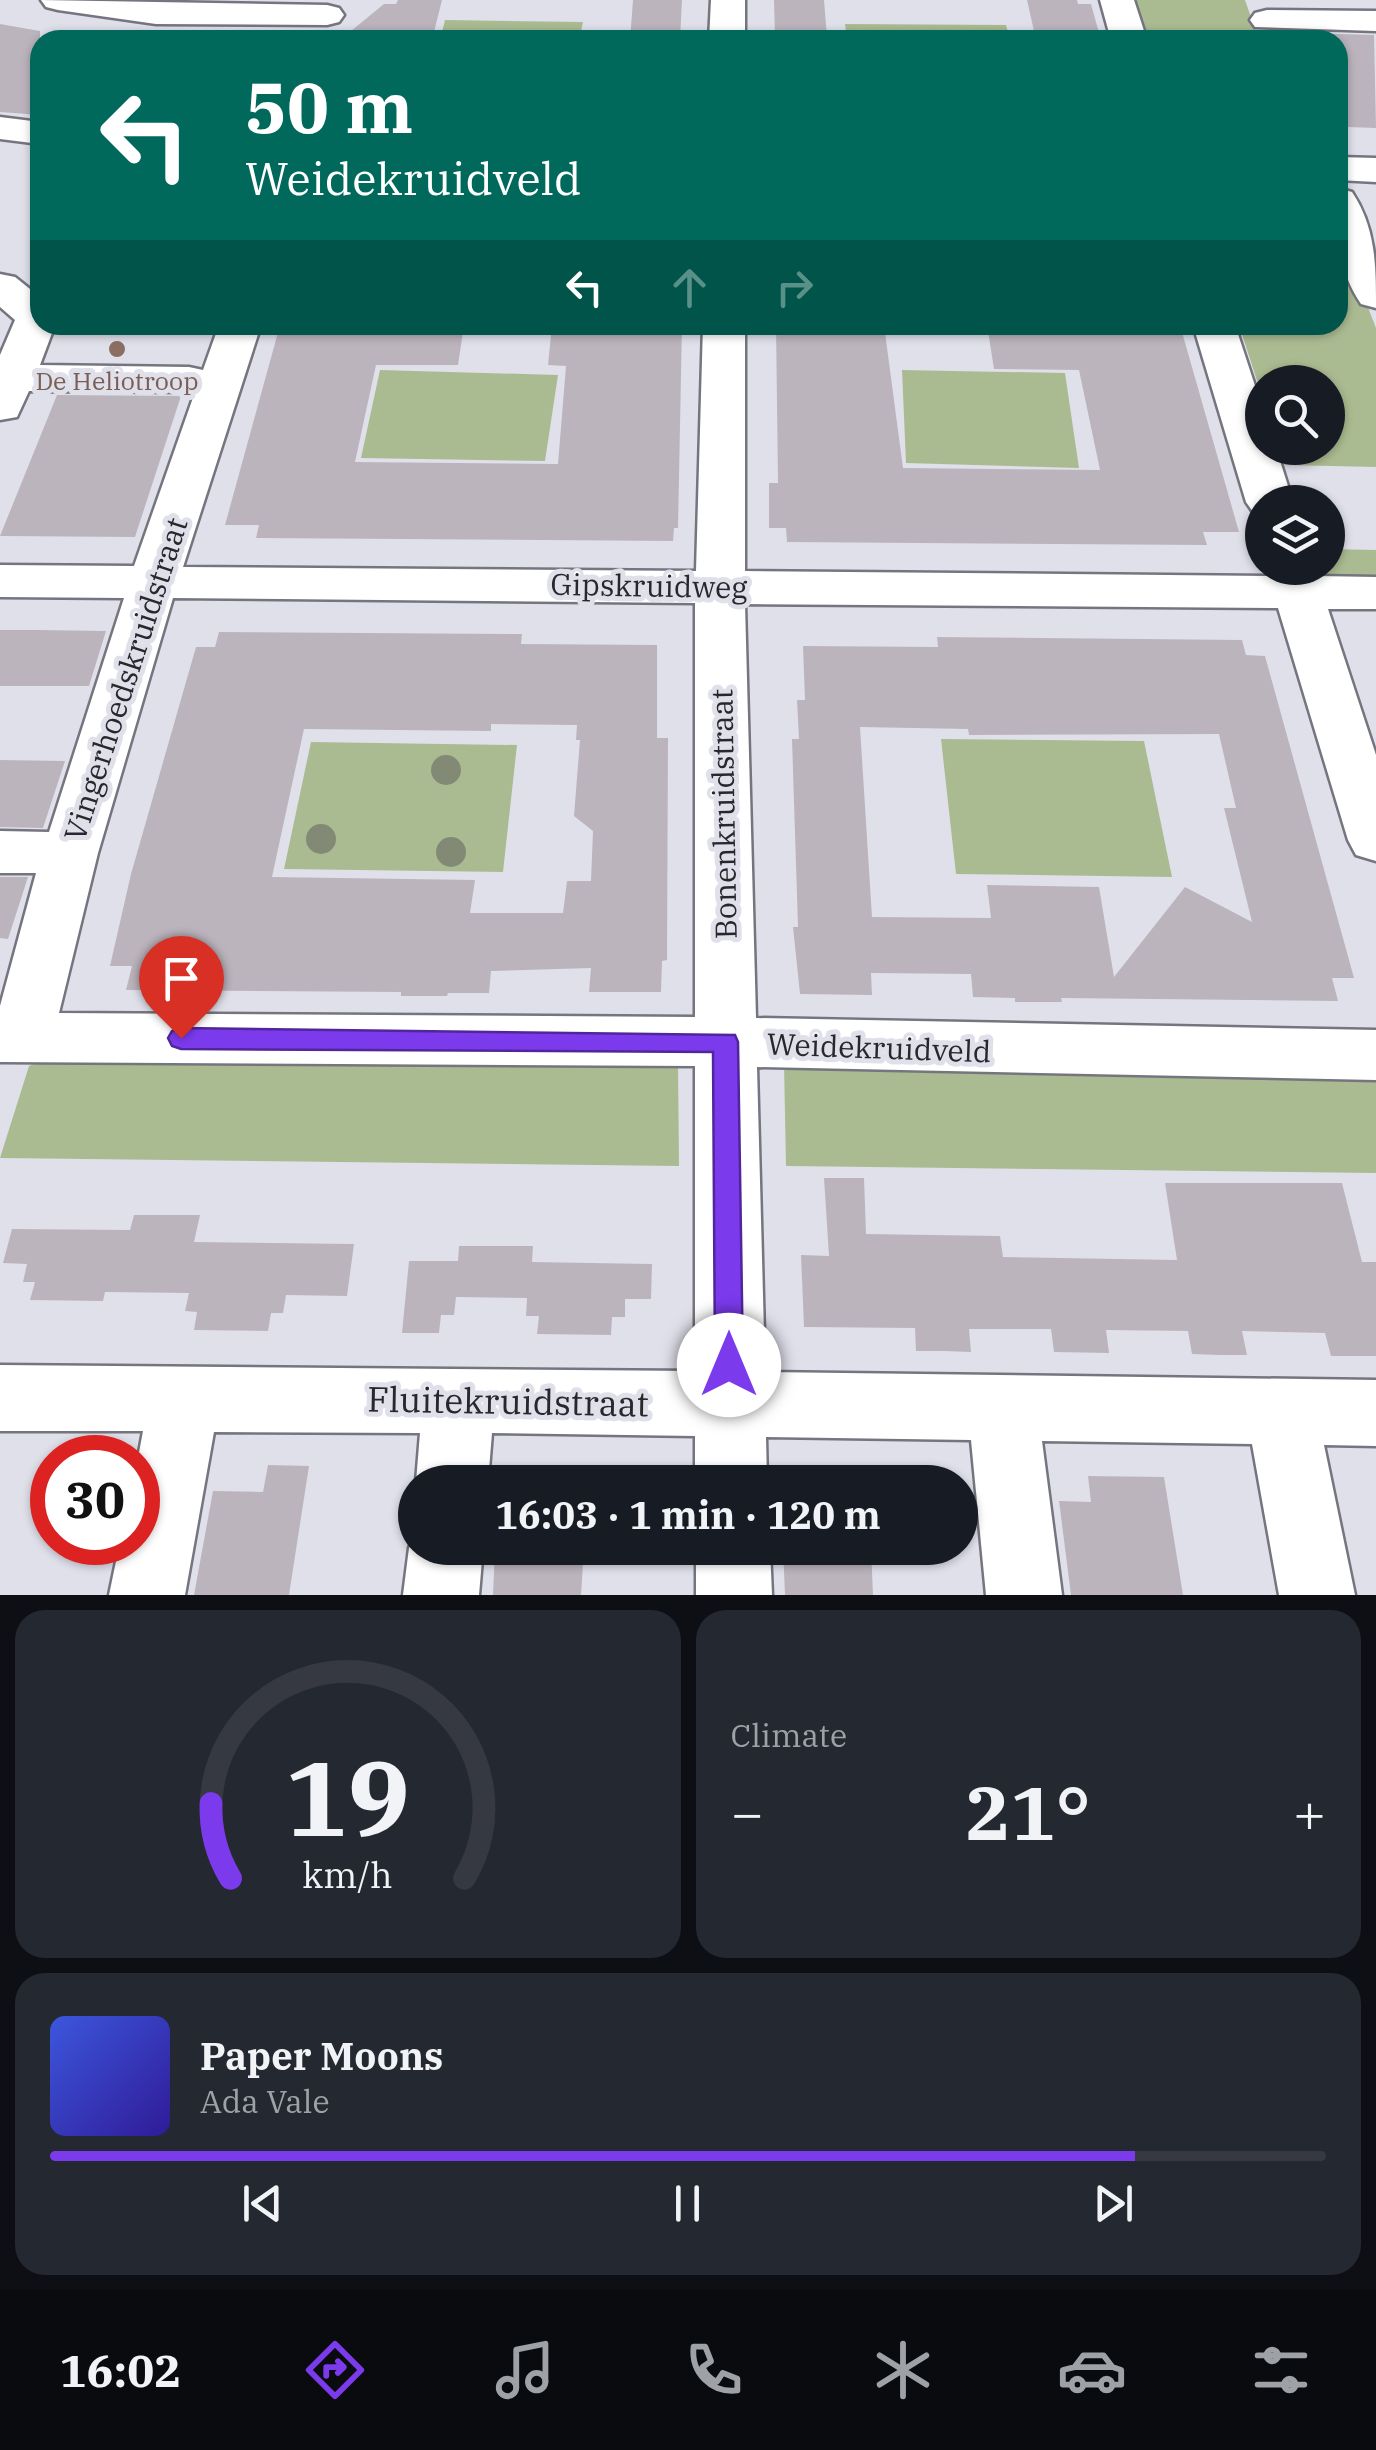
<!DOCTYPE html>
<html lang="en">
<head>
<meta charset="utf-8">
<style>
	body { margin:0; font-family:"IBM Plex Serif",serif; background:#242831; color:#f1f3f6; height:100vh; display:flex; flex-direction:column; font-size:38px; white-space:nowrap }
	* { box-sizing:border-box; margin:0 }
	p { font-size:32px; color:#9ea1a6 }
	.icon { flex:none; width:55px; height:55px; fill:none; stroke:currentColor; stroke-width:2; stroke-linecap:round; stroke-linejoin:round }
	.map { position:relative; height:1595px; overflow:hidden }
	.side { display:flex; flex-direction:column; gap:15px; padding:15px; background:#0d0f14; flex:1 }
	.side>* { flex:none }
	.guide { position:absolute; left:30px; top:30px; width:1318px; height:305px; border-radius:30px; box-shadow:0 2px 8px #0004; background:#00695c; color:#fff; overflow:hidden }
	.controls { position:absolute; left:1245px; top:365px; display:grid; gap:20px }
	.controls a { display:grid; place-items:center; width:100px; height:100px; border-radius:50%; background:#171b24; box-shadow:0 2px 8px #0004; font-size:50px }
	.speed { position:absolute; left:30px; top:1435px; display:flex; gap:20px; font-size:50px; font-weight:700; text-align:center }
	.speed>* { display:grid; place-content:center; width:130px; height:130px; border-radius:50%; background:#171b24; box-shadow:0 2px 8px #0004; line-height:1 }
	.speed .limit { border:15px solid #d22; background:#fff; color:#111 }
	.pin { position:absolute; display:grid; place-items:center; width:85px; height:85px; color:#fff; margin:-102px -42px; border-radius:50% 50% 50% 0; rotate:-45deg; box-shadow:0 0 10px #0007 }
	.pin .icon { rotate:45deg }
	.me { position:absolute; width:110px; margin:-55px; rotate:0deg; stroke-linejoin:round; filter:drop-shadow(0 0 8px #0008) }
	.turn { display:flex; align-items:center; gap:35px; height:210px; padding:0 50px; font-size:45px }
	.turn .icon { width:130px; height:130px; stroke-width:2.5 }
	.turn b { display:block; font-size:70px; line-height:85px }
	.lanes { display:flex; align-items:center; height:95px; padding:0 50px; background:#0003; justify-content:center; gap:50px; direction:ltr }
	.lanes .off { opacity:.35 }
	.big { font-size:75px; font-weight:700; line-height:1.1 }
	.side .tile { flex:1; display:flex; flex-direction:column; justify-content:center; gap:15px; min-width:0; padding:0 35px; border-radius:30px; background:#242831 }
	.side .dial { align-items:center; gap:0 }
	.dial svg { height:260px; overflow:visible; fill:none; stroke:#363941; stroke-width:7; stroke-linecap:round; text-anchor:middle }
	.dial text { fill:#f1f3f6; stroke:none }
	.song { display:flex; align-items:center; gap:30px }
	.cover { width:120px; height:120px; border-radius:15px; background:linear-gradient(135deg,hsl(230 70% 55%),hsl(250 70% 35%)) }
	.played { height:10px; border-radius:5px; background:linear-gradient(90deg,#7c3aed 85%,#363941 85%) }
	.keys { display:flex; justify-content:space-around; direction:ltr }
	.heat { display:flex; justify-content:space-between; align-items:center; font-size:55px; direction:ltr }
	.side .tiles { flex:1; display:grid; gap:15px; grid-template-columns:1fr 1fr }
	.tile:last-child { grid-column:span 2 }
	.trip { position:absolute; left:398px; top:1465px; width:580px; height:100px; border-radius:50px; background:#171b24; box-shadow:0 2px 8px #0004; font-weight:700; line-height:100px; text-align:center }
	.menu { display:flex; height:160px; justify-content:space-around; align-items:center; background:#090b0e; color:#9ea1a6 }
	.menu .icon { width:70px; height:70px }
	.menu .selected { color:#7c3aed }
	.menu b { font-size:45px; color:#f1f3f6 }
	.map>svg:first-child { display:block }
	.green { fill:#abbb91 }
	.building { fill:#bcb4bd; fill-rule:evenodd }
	.lines { fill:none; stroke-linecap:round; stroke-linejoin:round }
	.minor-casing { stroke:#75757f; stroke-width:5 }
	.minor { fill:#fff; fill-rule:evenodd }
	.tree { fill:#828a76 }
	.route { fill:#7c3aed; stroke:#51269a; stroke-width:2.5 }
	.education-dot { fill:#8d6e63; stroke:#e0e0eb; stroke-width:4 }
	.labels { text-anchor:middle; dominant-baseline:central; stroke-width:10; stroke-linejoin:round; paint-order:stroke }
	.far-education-label { font-size:25px; fill:#785e54; stroke:#e0e0eb }
	.street-label { font-size:30px; fill:#27272c; stroke:#e0e0eb }
	.near-street-label { font-size:35px; fill:#27272c; stroke:#e0e0eb }
</style>
</head>
<body>
<div class="map">
<svg width="1376" height="1595" viewBox="0 0 1376 1595">
	<rect width="100%" height="100%" fill="#e0e0eb"/>
	<path class="green" d="M1134,0h111l14,40h-113z
		M445,20l138,2 -4,18h-139z
		M845,24l161,1 4,15h-163z
		M1338,230l38,98v139l-91,-2 -6,-17h49v-66h-66v14l-23,-71h99z
		M380,370l178,5 -13,86 -184,-3z
		M902,370l163,3 14,95 -173,-5z
		M1328,549l48,1v32h-28l-33,-12 13,-2z
		M941,739l203,2 28,136 -216,-3z
		M311,742l206,3 -14,127 -219,-3z
		M52,1057l626,5 1,104 -679,-8 29,-92z
		M784,1063l592,8v102l-590,-7z"/>
	<path class="building" d="M398,0h44l-10,40h-92l44,-36h12z
		M633,0h49l-2,40h-50z
		M774,0h50l3,37h-52z
		M1027,0h50l1,4h13l10,36h-65z
		M0,24l40,7v84l-40,-3z
		M1308,33l66,2 2,93 -28,-1 -10,-22v-68h-27z
		M280,325h184l-6,40h-82l-21,97 203,2 8,-98 -18,-1 4,-40h130l-4,203h-4l-1,13 -417,-3 3,-13h-34z
		M776,325h108l19,143 197,2 -21,-100 -85,-1 -7,-44h193l59,207h-36l4,13 -420,-3 -1,-14h-17v-45h9z
		M57,395l124,1 -46,141 -135,-1z
		M0,630h38l68,1 -17,55h-89z
		M219,632l303,2 -1,10 136,1v93h11l-1,222 -5,1 -1,31h-72l2,-24 -100,3 -2,22h-41l-1,3h-46v-4l-275,-2 6,-24h-22l21,-92 65,-227h19zM491,724l86,1 -1,15h4l-6,76 19,15 -2,50h-24l-4,32h-93l5,-33 -203,-3 32,-148 187,2z
		M937,637l305,3 4,15 19,1 89,322h-22l6,23 -277,-3 1,4h-47v-4l-42,-1 -2,-23 -100,-1 1,22 -72,-1 -7,-67h5l-6,-188h7l-2,-39h8l-2,-54 135,1zM860,727l108,2 1,6 250,-1 17,74h-12l28,114 -67,-35 -71,90 -15,-90 -112,-2 4,33 -119,-1z
		M0,760l65,1 -22,67 -43,-1z
		M0,877h28l-20,62 -8,-1z
		M824,1178h40l2,56 134,2 3,21 174,3 -12,-77h177l20,79h14v94h-45l-6,-23 -83,-2 5,24h-27l-28,-1 -4,-23 -82,-1 3,23 -55,-1 -3,-23h-82l2,23 -27,-1h-28l-1,-23 -111,-1 -3,-72 28,1z
		M134,1215h66l-6,27 160,2 -7,52 -61,-1 -3,18h-12l-3,18 -74,-1 3,-18 -12,-1 4,-18 -84,-1 -2,9 -73,-1 5,-18h-12l4,-18 -24,-1 9,-34 118,1z
		M459,1246h74l-1,16 120,2 -1,35h-26v18h-13l-1,18 -74,-1 2,-18h-13l1,-18 -71,-1 -2,18h-13l-2,18h-37l7,-72h49z
		M268,1465l41,1 -20,129h-95l19,-104 50,1z
		M547,1468l41,1 -1,13h-41z
		M806,1472l60,1 1,9h-61z
		M1088,1476l76,1 19,118h-112l-12,-94 32,1z
		M495,1548h89l-3,47h-88z
		M783,1548h88l2,47h-88z"/>
	<g class="lines">
		<g class="minor-casing">
			<path id="minor" d="M41,0l286,5 12,3 5,7 -5,7 -12,3 -171,-1 -98,-14 -12,-3z
				M711,0h34v40h-36z
				M1100,0h34l13,40h-36z
				M1267,10l109,1v20l-121,-4 -5,-7 5,-7z
				M0,117l40,5v22l-40,-5z
				M1338,157l38,1v24l-38,-2z
				M1338,188l14,4c24,36 24,73 24,116l-15,-4c-24,-35 -26,-76 -23,-116z
				M0,274l15,3 25,20v28h15l-15,40 149,2 14,3 16,-45h42l-78,242 513,4 7,-246h42v246l523,5 -2,-8h48l3,8 59,1v32h-48l48,146v106l-20,-6 -8,-15 -70,-232 -533,-4 11,414 620,12v50l-619,-13 8,305 611,8v66l-52,-1 31,150h-76l-27,-151 -210,-3 20,154h-76l-15,-155 -205,-3 1,45h-72v-46l-203,-3 -4,49h-72l4,-49 -206,-1 -29,163h-76l11,-53h18v-84l5,-27h-143v-66l695,6v-305l-695,-4v-56l36,-133h-36v-42l49,1 75,-234 -124,-1v-32l134,1 61,-174 -166,-1 -12,26 -17,3v-65l15,-35 -15,-13zM173,598l522,5v414l-636,-4 39,-160z
				M1193,325h42l27,82v41h14l17,54h-31v13l-9,-3 -7,-10z
				M415,1533v15h68l-4,47h-76l6,-47z
				M696,1548h74l2,47h-76z"/>
		</g>
		<use href="#minor" class="minor"/>
	</g>
	<g class="tree">
		<circle cx="446" cy="770" r="15"/>
		<circle cx="321" cy="839" r="15"/>
		<circle cx="451" cy="852" r="15"/>
	</g>
	<path class="route" d="M181,1028l554,7 3,7 5,323 -4,10 -10,3 -10,-3 -4,-10 -2,-313 -532,-3 -9,-3 -4,-8 4,-7z"/>
	<circle class="education-dot" cx="117" cy="349" r="10"/>
	<g class="labels">
		<g class="far-education-label">
			<text x="117" y="380">De Heliotroop</text>
		</g>
		<g class="street-label">
			<text transform="translate(649 585) rotate(1)">Gipskruidweg</text>
			<text transform="translate(125 679) rotate(-72)">Vingerhoedskruidstraat</text>
			<text transform="translate(723 814) rotate(-91)">Bonenkruidstraat</text>
			<text transform="translate(879 1047) rotate(2)">Weidekruidveld</text>
		</g>
		<g class="near-street-label">
			<text transform="translate(508 1401) rotate(1)">Fluitekruidstraat</text>
		</g>
	</g>
</svg>
<div class="controls">
<a><svg class="icon" aria-label="search" viewBox="0 0 24 24"><circle cx="10" cy="10" r="6"/><path d="M15 15l6 6"/></svg></a>
<a><svg class="icon" aria-label="layers" viewBox="0 0 24 24"><path d="M12 4l9 5-9 5-9-5zM3 14l9 5 9-5"/></svg></a>
</div>
<div class="speed"><div class="limit">30</div></div>
<div class="pin" style="left:181px;top:1038px;background:#d93025"><svg class="icon" aria-label="arrive" viewBox="0 0 24 24"><path d="M6 21V4h12l-3 4 3 4H6"/></svg></div>
<svg class="me" style="left:729px;top:1365px" viewBox="-20 -20 40 40"><circle r="19" fill="#fff"/><path d="M0-13L10 11 0 6-10 11z" fill="#7c3aed"/></svg>
<div class="trip">16:03 · 1 min · 120 m</div>
<div class="guide">
<div class="turn"><svg class="icon" aria-label="left" viewBox="0 0 24 24"><path d="M17 20v-9H6M10 6l-5 5 5 5"/></svg><div><b>50 m</b>Weidekruidveld</div></div>
<div class="lanes"><svg class="icon" aria-label="left" viewBox="0 0 24 24"><path d="M17 20v-9H6M10 6l-5 5 5 5"/></svg><svg class="icon off" aria-label="ahead" viewBox="0 0 24 24"><path d="M12 20V5M6 11l6-6 6 6"/></svg><svg class="icon off" aria-label="right" viewBox="0 0 24 24"><path d="M7 20v-9h11M14 6l5 5-5 5"/></svg></div>
</div>
</div>
<section class="side">
<div class="tiles">
<div class="tile dial"><svg viewBox="0 0 100 80">
<path d="M14 69A42 42 0 1 1 86 69"/>
<path d="M14 69A42 42 0 0 1 8 46" stroke="#7c3aed"/>
<text x="50" y="56" font-size="32" font-weight="700">19</text>
<text x="50" y="72" font-size="11">km/h</text>
</svg></div>
<div class="tile"><p>Climate</p>
<div class="heat"><a>−</a><b class="big">21°</b><a>+</a></div>
</div>
<div class="tile">
<div class="song"><i class="cover"></i><div><b>Paper Moons</b><p>Ada Vale</p></div></div>
<div class="played"></div>
<div class="keys"><svg class="icon" aria-label="previous" viewBox="0 0 24 24"><path d="M18 5L8 12l10 7zM5 5v14"/></svg><svg class="icon" aria-label="pause" viewBox="0 0 24 24"><path d="M8 5v14M16 5v14"/></svg><svg class="icon" aria-label="next" viewBox="0 0 24 24"><path d="M6 5l10 7-10 7zM19 5v14"/></svg></div>
</div>
</div>
</section>
<nav class="menu">
<b>16:02</b>
<svg class="icon selected" aria-label="directions" viewBox="0 0 24 24"><path d="M12 3l9 9-9 9-9-9zM9 14v-3h6M13 9l2 2-2 2"/></svg>
<svg class="icon" aria-label="music" viewBox="0 0 24 24"><path d="M9 18V5l10-2v13"/><circle cx="6" cy="18" r="3"/><circle cx="16" cy="16" r="3"/></svg>
<svg class="icon" aria-label="phone" viewBox="0 0 24 24"><path d="M5 4h4l2 5-3 2q2 4 5 5l2-3 5 2v4C11 20 4 13 5 4z"/></svg>
<svg class="icon" aria-label="climate" viewBox="0 0 24 24"><path d="M12 3v18M4 7l16 10M4 17L20 7"/></svg>
<svg class="icon" aria-label="car" viewBox="0 0 24 24"><path d="M5 17H2v-5l4-1 3-4h7l3 4 3 1v5h-3M9 17h6M6 11h13"/><circle cx="7" cy="17" r="2"/><circle cx="17" cy="17" r="2"/></svg>
<svg class="icon" aria-label="filters" viewBox="0 0 24 24"><path d="M4 7h16M4 17h16"/><circle cx="9" cy="7" r="2"/><circle cx="15" cy="17" r="2"/></svg>
</nav>
</body>
</html>
